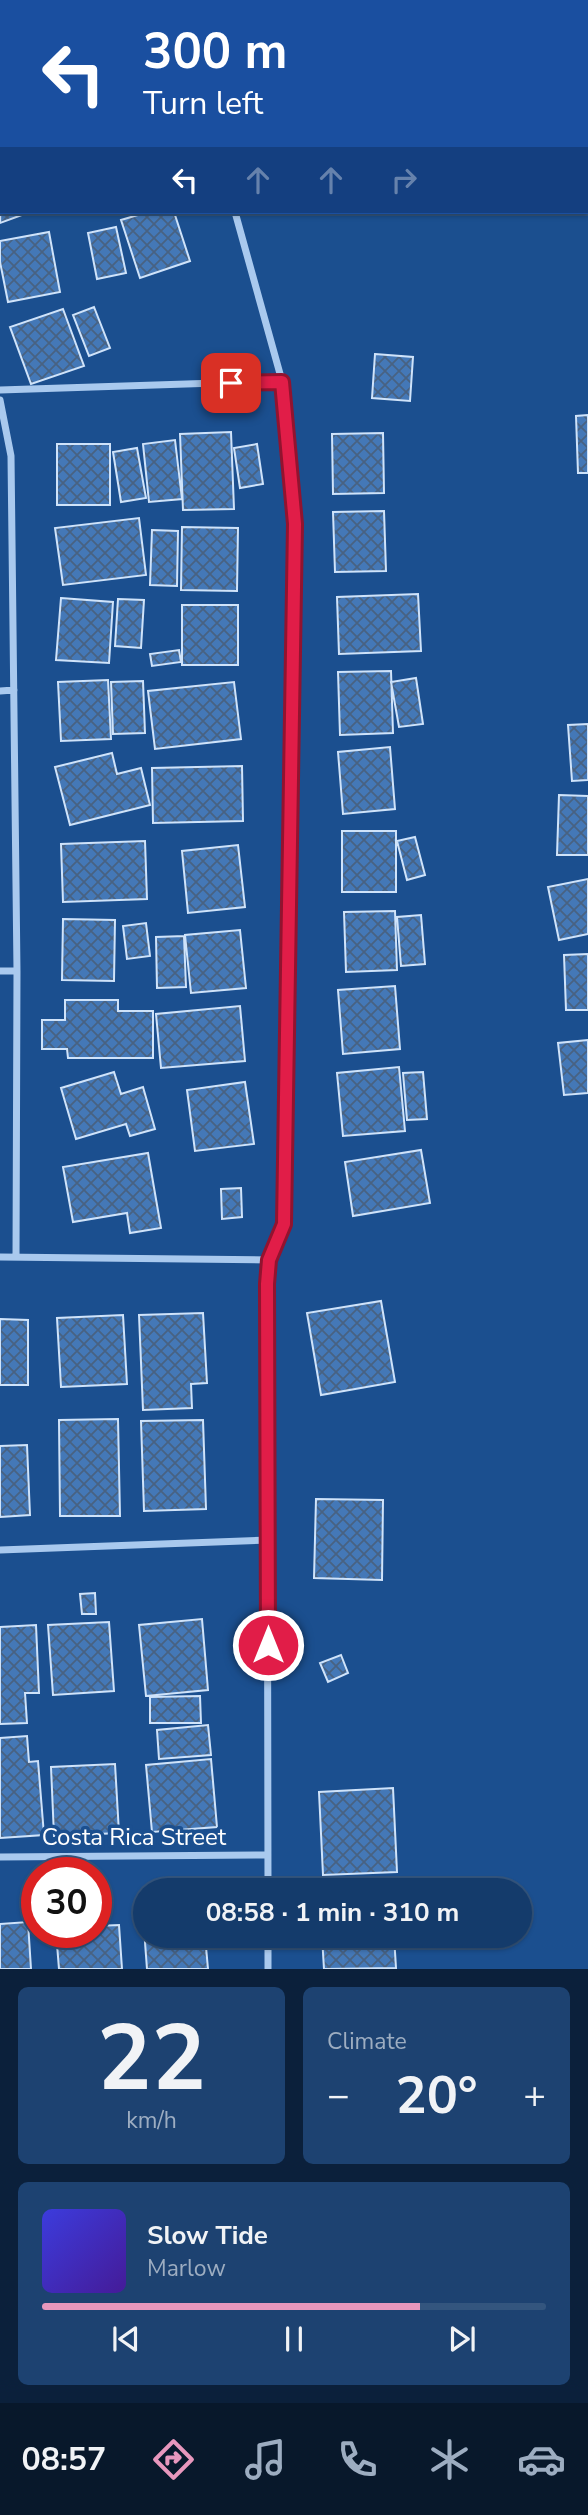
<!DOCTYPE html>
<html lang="en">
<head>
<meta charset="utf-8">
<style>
	body { margin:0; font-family:"Nunito Sans",sans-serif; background:#1d4271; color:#f1f3f6; height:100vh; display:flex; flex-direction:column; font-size:26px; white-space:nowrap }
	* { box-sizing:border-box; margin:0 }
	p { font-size:23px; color:#9dadc1 }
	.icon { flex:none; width:38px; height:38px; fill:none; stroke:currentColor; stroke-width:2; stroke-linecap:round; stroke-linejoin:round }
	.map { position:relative; height:1969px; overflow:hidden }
	.side { display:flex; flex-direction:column; gap:18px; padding:18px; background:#0b203b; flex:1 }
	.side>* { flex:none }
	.guide { position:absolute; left:0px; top:0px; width:588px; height:214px; box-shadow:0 2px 5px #0004,0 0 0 2px #33557e; background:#1a4fa0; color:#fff; overflow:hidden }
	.speed { position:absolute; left:21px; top:1857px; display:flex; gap:14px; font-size:35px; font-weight:700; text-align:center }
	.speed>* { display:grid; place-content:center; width:91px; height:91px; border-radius:50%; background:#143b6b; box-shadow:0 2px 5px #0004,0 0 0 2px #33557e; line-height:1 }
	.speed .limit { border:10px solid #d22; background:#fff; color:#111 }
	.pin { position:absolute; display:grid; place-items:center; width:60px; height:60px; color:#fff; margin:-30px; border-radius:14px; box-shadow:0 4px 10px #0006 }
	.me { position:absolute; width:77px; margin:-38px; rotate:0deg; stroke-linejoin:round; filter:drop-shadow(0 0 5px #0008) }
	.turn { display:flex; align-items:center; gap:24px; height:147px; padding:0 28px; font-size:32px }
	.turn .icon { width:91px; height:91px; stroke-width:2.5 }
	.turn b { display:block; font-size:49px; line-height:60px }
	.lanes { display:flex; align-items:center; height:66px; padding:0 28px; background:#0003; justify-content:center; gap:35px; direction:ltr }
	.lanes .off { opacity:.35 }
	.big { font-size:52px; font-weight:700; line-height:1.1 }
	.side .widget { flex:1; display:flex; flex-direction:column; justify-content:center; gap:10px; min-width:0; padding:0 24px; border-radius:10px; background:#1d4271 }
	.side .dial { align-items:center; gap:0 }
	.dial b { font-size:91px; line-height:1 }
	.song { display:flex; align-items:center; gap:21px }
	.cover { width:84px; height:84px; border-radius:10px; background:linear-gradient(135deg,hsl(240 70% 55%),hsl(260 70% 35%)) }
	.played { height:7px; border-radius:4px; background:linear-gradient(90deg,#e797bd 75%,#33557e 75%) }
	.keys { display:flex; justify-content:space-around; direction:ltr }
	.heat { display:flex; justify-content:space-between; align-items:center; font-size:38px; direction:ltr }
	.side .tiles { flex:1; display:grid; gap:18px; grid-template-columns:1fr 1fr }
	.widget:last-child { grid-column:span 2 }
	.trip { position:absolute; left:133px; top:1878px; width:399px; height:70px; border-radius:35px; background:#143b6b; box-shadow:0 2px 5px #0004,0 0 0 2px #33557e; font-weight:700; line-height:70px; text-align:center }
	.menu { display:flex; height:112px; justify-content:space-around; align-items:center; background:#08182b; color:#9dadc1 }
	.menu .icon { width:49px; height:49px }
	.menu .current { color:#e797bd }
	.menu b { font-size:32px; color:#f1f3f6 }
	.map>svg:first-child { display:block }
	.building { fill:url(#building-cross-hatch); stroke:#cfe3fa; stroke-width:2 }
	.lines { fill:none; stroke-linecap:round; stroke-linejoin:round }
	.street { stroke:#a9c9ee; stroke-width:7 }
	.route-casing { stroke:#92132f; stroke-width:18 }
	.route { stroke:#e11d48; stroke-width:12 }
	.labels { text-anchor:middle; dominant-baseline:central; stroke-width:7; stroke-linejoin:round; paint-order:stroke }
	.street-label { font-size:24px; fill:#fff; stroke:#1b4f8f }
</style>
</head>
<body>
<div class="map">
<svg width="588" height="1969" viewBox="0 0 588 1969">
	<defs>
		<pattern id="building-cross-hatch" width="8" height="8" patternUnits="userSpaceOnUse" patternTransform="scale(1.75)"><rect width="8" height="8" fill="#4478b7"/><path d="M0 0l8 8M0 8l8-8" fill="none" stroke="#486282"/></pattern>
	</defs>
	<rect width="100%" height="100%" fill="#1b4f8f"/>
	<path class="building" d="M0,0l16,2h-14v40z
		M63,0h54v2h-53z
		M0,75l2,5 -2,58z
		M2,158v54h28l-30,11z
		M148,212h26l16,49 -50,17 -19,-58z
		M116,227l10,46 -29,6 -9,-46z
		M49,232l11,60 -52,10 -8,-40v-21z
		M94,307l16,41 -21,8 -16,-41z
		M63,309l21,57 -53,18 -21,-57z
		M375,354l38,3 -3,44 -38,-3z
		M588,415v58h-10l-2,-57z
		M231,432l3,77 -51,1 -3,-76z
		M383,433l1,60 -51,1 -1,-60z
		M175,440l7,59 -33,3 -6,-58z
		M57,444h53v61h-53z
		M257,444l6,40 -23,4 -6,-40z
		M137,448l9,50 -25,4 -8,-50z
		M384,511l2,60 -51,1 -2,-60z
		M139,518l7,57 -83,10 -8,-57z
		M182,527l56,1 -1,63 -56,-1z
		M152,530l26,1 -1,55 -27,-1z
		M418,594l3,57 -82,3 -2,-57z
		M61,598l52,4 -4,61 -53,-3z
		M118,599l26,1 -3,48 -26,-2z
		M182,605h56v60h-56z
		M179,650l2,12 -29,4 -2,-12z
		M391,671l2,62 -53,2 -2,-63z
		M416,678l7,46 -24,3 -8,-45z
		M108,680l3,59 -50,2 -3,-59z
		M143,681l2,52 -32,1 -2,-52z
		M234,682l7,57 -86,10 -7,-58z
		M588,724v56l-16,1 -4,-56z
		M390,747l5,62 -52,5 -5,-62z
		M112,753l5,21 24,-6 9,37 -80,20 -15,-58z
		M242,766l1,55 -90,2 -1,-55z
		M559,795l29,1v59h-31z
		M342,831h54v61h-54z
		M415,837l10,38 -18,5 -10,-39z
		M145,841l2,58 -84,3 -2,-58z
		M238,845l7,62 -57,6 -6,-62z
		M588,879v55l-29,6 -11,-53z
		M395,911l2,59 -51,2 -2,-60z
		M421,915l4,49 -24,2 -4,-49z
		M63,919l52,1 -1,61 -52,-1z
		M146,923l4,33 -23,3 -4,-33z
		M240,930l6,58 -55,5 -6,-58z
		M184,936l2,51 -29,1 -1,-51z
		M588,954v56h-22l-2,-55z
		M395,986l5,63 -57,5 -5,-64z
		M65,1000h53v11h35v47h-85l-1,-9h-25v-29h23z
		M240,1006l5,55 -84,7 -5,-54z
		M588,1040v53l-24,2 -6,-52z
		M399,1067l6,64 -62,5 -6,-63z
		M114,1072l7,22 22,-7 12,42 -25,7 -4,-12 -50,15 -15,-51z
		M423,1072l4,47 -20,1 -4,-47z
		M245,1082l9,62 -59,7 -8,-61z
		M421,1150l9,53 -77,13 -8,-54z
		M148,1153l13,75 -31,5 -3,-20 -54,9 -10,-55z
		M241,1188l1,29 -20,2 -1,-30z
		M381,1301l14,81 -74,13 -14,-82z
		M203,1313l4,70 -16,1 1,24 -49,2 -4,-95z
		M123,1315l4,69 -66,3 -4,-69z
		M0,1319l28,1v65h-28z
		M118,1419l2,97h-60l-1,-96z
		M203,1420l3,89 -62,2 -3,-90z
		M27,1445l3,70 -30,2v-71z
		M316,1499l67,1 -1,80 -68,-2z
		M95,1593l1,21h-14l-2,-20z
		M202,1619l6,71 -62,6 -7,-71z
		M109,1622l5,69 -61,4 -5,-70z
		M36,1625l3,68h-14l2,30 -27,1v-97z
		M341,1655l7,18 -20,9 -8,-19z
		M200,1696l1,27h-51v-26z
		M208,1725l3,30 -52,4 -2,-29z
		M27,1736l2,26 9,-1 6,74 -44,3v-100z
		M211,1759l6,68 -65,5 -6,-67z
		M115,1764l4,69 -65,3 -3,-69z
		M393,1788l4,84 -74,3 -4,-83z
		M391,1884v6h-72v-2z
		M28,1922l3,47h-31v-45z
		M119,1925l3,44h-63l-3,-37h40v-6z
		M145,1928v8h60l3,33h-61l-3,-40z
		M322,1936h72l2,32 -72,1z"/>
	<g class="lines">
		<path class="street" d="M176,0l1,2
			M513,0l1,2
			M235,212l47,169 13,143 -11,700 -15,36 -2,24 1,606
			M0,390l282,-9
			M0,400l11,56 6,515 -1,286
			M0,691l14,-1
			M0,971h17
			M0,1257l269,3
			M0,1550l268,-10
			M0,1857l268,-2
			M268,1936v33"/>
	</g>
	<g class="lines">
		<g class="route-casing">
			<path id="route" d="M231,383l51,-1 13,142 -11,700 -15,36 -2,24 1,361"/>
		</g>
		<use href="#route" class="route"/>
	</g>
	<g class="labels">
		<g class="street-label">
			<text x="134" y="1837">Costa Rica Street</text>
		</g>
	</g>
</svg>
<div class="speed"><div class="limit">30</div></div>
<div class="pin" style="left:231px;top:383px;background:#d93025"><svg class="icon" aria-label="arrive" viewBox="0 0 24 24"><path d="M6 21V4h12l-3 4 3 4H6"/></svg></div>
<svg class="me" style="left:268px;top:1645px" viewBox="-20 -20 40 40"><circle r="17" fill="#e11d48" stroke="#fff" stroke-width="3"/><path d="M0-11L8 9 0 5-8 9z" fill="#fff"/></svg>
<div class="trip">08:58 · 1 min · 310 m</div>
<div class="guide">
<div class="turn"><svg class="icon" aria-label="left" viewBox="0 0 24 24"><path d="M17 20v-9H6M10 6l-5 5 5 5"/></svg><div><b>300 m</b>Turn left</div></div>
<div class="lanes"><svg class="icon" aria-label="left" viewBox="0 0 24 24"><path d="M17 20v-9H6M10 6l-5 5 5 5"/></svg><svg class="icon off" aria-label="ahead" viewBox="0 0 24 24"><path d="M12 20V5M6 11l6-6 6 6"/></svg><svg class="icon off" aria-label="ahead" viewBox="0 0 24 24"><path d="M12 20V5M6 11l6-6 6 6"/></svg><svg class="icon off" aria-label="right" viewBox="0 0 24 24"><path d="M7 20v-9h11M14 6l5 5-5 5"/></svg></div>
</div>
</div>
<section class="side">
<div class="tiles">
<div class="widget dial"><b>22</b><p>km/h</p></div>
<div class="widget"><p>Climate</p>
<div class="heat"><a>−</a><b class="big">20°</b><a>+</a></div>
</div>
<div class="widget">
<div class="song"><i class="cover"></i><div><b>Slow Tide</b><p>Marlow</p></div></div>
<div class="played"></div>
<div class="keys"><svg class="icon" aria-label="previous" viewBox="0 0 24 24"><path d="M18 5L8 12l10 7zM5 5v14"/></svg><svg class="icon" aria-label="pause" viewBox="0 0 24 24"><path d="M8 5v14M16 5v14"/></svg><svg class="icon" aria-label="next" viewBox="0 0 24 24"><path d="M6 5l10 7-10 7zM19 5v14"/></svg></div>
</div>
</div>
</section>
<nav class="menu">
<b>08:57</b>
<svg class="icon current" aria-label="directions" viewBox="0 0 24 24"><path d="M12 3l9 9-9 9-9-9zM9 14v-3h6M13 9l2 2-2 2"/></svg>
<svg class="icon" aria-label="music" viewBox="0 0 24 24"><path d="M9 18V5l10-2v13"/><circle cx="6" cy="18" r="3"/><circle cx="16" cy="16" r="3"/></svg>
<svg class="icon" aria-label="phone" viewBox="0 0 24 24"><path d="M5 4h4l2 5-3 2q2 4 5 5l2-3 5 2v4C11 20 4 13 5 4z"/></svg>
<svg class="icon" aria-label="climate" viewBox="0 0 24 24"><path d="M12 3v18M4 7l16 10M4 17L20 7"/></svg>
<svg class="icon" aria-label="car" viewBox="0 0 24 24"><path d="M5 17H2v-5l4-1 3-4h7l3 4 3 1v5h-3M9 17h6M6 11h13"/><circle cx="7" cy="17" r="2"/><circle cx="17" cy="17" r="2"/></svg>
</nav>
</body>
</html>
